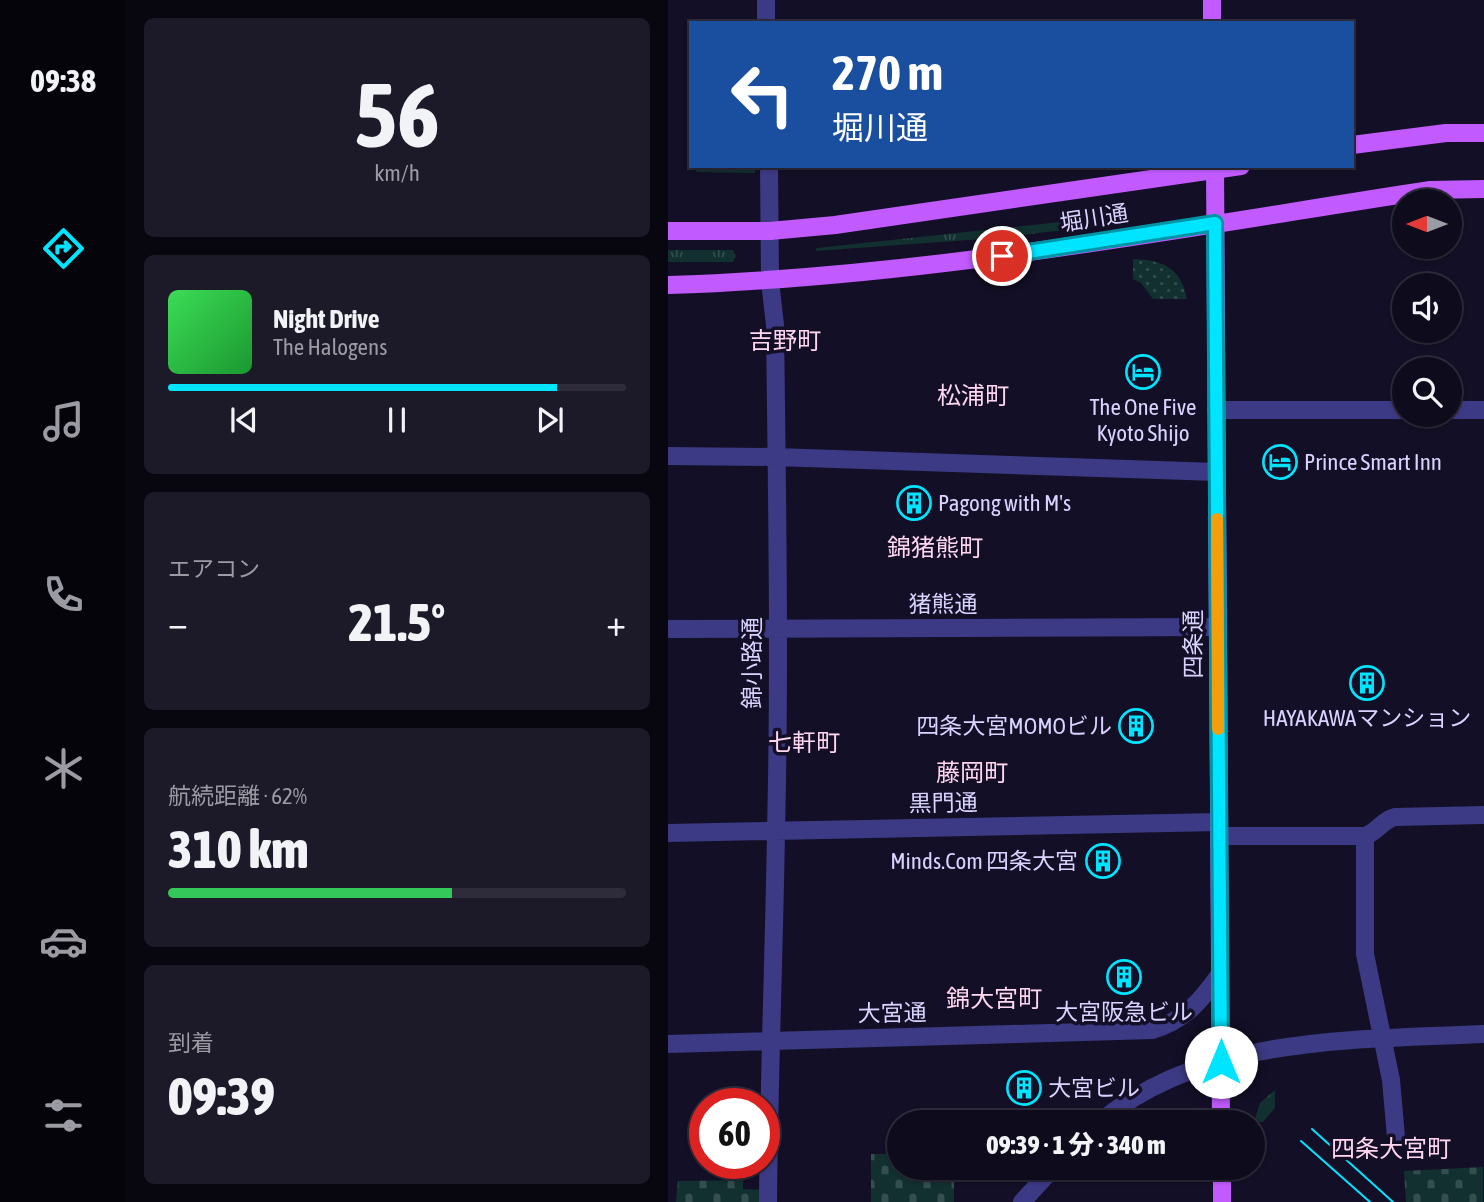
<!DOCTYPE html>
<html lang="ja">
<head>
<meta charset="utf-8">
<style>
	body { margin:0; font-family:"Asap Condensed","Noto Sans JP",sans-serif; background:#1c1929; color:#f1f3f6; height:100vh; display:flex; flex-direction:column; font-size:26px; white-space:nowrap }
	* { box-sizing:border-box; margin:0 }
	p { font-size:23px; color:#9b9ba3 }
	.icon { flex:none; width:38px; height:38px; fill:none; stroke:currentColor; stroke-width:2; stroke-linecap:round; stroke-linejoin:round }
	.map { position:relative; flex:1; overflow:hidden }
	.details { display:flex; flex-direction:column; gap:18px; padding:18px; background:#08060f; width:542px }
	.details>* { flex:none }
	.guide { position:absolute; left:21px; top:21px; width:665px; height:147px; border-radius:0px; box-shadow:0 2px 5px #0004,0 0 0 2px #2e2b3b; background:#1a4fa0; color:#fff; overflow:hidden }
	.needle { width:46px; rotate:270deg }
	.controls { position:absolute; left:724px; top:189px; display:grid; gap:14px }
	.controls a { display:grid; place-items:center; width:70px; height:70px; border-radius:50%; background:#0e0b1c; box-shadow:0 2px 5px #0004,0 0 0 2px #2e2b3b; font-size:35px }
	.speed { position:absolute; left:21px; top:1088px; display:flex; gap:14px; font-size:35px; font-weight:700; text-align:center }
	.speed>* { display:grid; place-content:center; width:91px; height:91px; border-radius:50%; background:#0e0b1c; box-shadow:0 2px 5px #0004,0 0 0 2px #2e2b3b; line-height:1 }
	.speed .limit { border:10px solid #d22; background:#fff; color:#111 }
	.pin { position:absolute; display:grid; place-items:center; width:60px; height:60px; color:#fff; margin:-30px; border:4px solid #fff; border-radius:50%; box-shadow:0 2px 7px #0007 }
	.me { position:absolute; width:77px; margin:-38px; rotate:0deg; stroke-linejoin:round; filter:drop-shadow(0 0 5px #0008) }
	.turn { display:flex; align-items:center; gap:24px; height:147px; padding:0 28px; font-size:32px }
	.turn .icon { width:91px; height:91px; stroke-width:2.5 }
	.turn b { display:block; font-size:49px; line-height:60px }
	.big { font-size:52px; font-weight:800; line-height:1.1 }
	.details .card { flex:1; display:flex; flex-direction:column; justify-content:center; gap:10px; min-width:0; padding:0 24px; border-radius:10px; background:#1c1929 }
	.details .dial { align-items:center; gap:0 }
	.dial b { font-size:91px; line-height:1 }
	.song { display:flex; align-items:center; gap:21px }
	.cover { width:84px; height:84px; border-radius:10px; background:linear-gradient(135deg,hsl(130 70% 55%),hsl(130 70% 35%)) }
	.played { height:7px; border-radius:4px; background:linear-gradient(90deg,#00e5ff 85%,#2e2b3b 85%) }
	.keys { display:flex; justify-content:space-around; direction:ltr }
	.heat { display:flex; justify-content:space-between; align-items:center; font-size:38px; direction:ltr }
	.charge { height:10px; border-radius:5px; background:linear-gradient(90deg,#34c759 62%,#2e2b3b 0) }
	.trip { position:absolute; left:219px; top:1110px; width:378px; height:70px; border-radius:35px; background:#0e0b1c; box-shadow:0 2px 5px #0004,0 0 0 2px #2e2b3b; font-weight:800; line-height:70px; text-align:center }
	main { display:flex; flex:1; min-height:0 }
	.dock { display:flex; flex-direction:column; width:126px; justify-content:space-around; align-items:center; background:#06040b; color:#9b9ba3 }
	.dock .icon { width:49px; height:49px }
	.dock .active { color:#00e5ff }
	.dock b { font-size:32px; color:#f1f3f6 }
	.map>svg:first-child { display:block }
	.grass { fill:url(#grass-tufts) }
	.forest { fill:url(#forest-firs) }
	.cemetery { fill:url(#cemetery-stones) }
	.park { fill:url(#park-dots) }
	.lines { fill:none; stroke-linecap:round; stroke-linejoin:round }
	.minor { stroke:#3d3a85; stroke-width:18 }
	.tertiary { stroke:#3d3a85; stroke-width:18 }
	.primary { stroke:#c25bff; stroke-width:18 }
	.tram { stroke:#00e5ff; stroke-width:2 }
	.route-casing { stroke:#0095a6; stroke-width:18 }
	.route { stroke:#00e5ff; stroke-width:12 }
	.slow { stroke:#f59e0b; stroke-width:12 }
	.labels { text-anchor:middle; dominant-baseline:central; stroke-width:7; stroke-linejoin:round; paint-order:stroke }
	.street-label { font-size:23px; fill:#d9d4ff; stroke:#130f26 }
	.poi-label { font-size:23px; fill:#d9d4ff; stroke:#130f26 }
	.neighbourhood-label { font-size:24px; fill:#ffd6f0; stroke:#130f26 }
</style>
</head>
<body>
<main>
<nav class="dock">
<b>09:38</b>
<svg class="icon active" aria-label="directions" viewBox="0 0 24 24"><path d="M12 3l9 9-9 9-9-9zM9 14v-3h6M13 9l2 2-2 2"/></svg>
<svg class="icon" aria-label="music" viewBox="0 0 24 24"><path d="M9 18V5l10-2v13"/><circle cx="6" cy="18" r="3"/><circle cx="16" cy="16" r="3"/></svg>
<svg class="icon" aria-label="phone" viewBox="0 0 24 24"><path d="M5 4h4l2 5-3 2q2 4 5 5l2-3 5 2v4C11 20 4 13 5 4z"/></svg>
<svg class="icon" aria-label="climate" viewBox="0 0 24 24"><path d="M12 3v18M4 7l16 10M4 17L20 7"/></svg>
<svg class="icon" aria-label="car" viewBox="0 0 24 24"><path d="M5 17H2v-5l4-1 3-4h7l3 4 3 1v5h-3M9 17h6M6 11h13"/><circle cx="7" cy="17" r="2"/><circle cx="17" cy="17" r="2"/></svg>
<svg class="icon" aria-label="filters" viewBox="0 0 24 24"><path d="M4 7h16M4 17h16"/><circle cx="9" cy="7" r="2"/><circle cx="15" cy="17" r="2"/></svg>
</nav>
<section class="details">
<div class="card dial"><b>56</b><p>km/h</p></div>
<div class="card">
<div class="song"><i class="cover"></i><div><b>Night Drive</b><p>The Halogens</p></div></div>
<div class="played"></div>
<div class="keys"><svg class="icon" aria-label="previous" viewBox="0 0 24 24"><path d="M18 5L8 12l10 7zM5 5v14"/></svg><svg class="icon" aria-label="pause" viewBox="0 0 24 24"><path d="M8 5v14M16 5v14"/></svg><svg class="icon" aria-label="next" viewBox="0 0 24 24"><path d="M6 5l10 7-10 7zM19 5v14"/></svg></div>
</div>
<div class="card"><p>エアコン</p>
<div class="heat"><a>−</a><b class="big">21.5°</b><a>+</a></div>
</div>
<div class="card"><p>航続距離 · 62%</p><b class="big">310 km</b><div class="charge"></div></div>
<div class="card"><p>到着</p><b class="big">09:39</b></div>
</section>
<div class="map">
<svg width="816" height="1202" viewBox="0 0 816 1202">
	<defs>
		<pattern id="grass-tufts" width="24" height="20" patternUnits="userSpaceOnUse" patternTransform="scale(1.75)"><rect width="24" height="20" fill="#12302f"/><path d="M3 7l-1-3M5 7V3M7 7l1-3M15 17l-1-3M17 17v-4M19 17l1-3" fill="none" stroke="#344d4e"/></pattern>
		<pattern id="forest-firs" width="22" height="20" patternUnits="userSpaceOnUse" patternTransform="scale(1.75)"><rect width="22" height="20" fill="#12302f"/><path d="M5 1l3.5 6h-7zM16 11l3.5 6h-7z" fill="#344d4e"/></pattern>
		<pattern id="cemetery-stones" width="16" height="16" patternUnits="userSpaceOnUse" patternTransform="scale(1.75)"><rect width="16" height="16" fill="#12302f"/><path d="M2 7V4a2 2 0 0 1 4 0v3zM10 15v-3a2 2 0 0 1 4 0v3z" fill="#344d4e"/></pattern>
		<pattern id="park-dots" width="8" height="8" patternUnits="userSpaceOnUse" patternTransform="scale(1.75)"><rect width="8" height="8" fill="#12302f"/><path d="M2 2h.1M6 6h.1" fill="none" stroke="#344d4e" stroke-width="1.8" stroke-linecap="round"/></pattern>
	</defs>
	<rect width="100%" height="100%" fill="#130f26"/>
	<path class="grass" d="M447,216l-1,8 -117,14 -182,13 2,-3z
		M0,250h65l3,6 -3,6h-65z
		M607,1090v18l-12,14h-9l6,-19z"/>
	<path class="forest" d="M24,166h63v7l-58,-1z"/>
	<path class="cemetery" d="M203,1154h28v13h55v35h-83z
		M815,1167v35h-77l-2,-31z
		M75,1180v9l20,1v12h-87l2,-21z"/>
	<path class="park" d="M465,259c29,1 48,8 54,40h-34l-12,-16 -8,-4z"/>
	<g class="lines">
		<path class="minor" d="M98,0v23
			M548,410h189
			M782,410h34
			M0,456l108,1 441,15
			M0,629l550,-2
			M0,833l551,-11
			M551,836h146c13,-4 17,-16 30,-19l89,-2
			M697,836v118l26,126 5,57
			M0,1044l484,-14c32,-9 49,-29 68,-56
			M100,1202c1,-123 6,-247 8,-370 4,-169 1,-338 -1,-507l-5,-44 -1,-115"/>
		<path class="tertiary" d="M432,1122c104,-87 255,-82 384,-88
			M354,1202l32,-35"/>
		<path class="primary" d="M544,0v23
			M684,145l94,-12h38
			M547,166l6,956
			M0,231h102l65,-6 406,-59
			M0,285c256,-8 509,-56 762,-95l54,-1
			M554,1167v35"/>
		<path class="tram" d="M644,1129l81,73
			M633,1141l69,61"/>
	</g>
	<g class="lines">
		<g class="route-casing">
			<path id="route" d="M334,256l213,-33 6,839"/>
		</g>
		<use href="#route" class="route"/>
		<path class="slow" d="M549,519l1,210"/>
	</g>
	<defs>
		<g id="hotel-ring" transform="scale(1.75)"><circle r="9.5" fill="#130f26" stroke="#00e5ff" stroke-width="1.5"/><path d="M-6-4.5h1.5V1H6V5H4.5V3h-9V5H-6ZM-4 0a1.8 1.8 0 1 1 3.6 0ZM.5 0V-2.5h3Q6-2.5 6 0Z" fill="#00e5ff"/></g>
		<g id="building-ring" transform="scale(1.75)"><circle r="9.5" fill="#130f26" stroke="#00e5ff" stroke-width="1.5"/><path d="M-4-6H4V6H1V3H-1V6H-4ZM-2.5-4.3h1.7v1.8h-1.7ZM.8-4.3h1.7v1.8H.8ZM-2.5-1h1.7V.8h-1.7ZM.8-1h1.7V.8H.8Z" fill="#00e5ff"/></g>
	</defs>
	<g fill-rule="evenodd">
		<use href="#hotel-ring" x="475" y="372"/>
		<use href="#hotel-ring" x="612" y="462"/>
		<use href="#building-ring" x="246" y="503"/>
		<use href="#building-ring" x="699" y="683"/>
		<use href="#building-ring" x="468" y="726"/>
		<use href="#building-ring" x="435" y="861"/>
		<use href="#building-ring" x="456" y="977"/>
		<use href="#building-ring" x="356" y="1088"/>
	</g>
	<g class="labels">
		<g class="street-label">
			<text transform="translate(426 218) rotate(-9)">堀川通</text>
			<text x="275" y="604">猪熊通</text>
			<text transform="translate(525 644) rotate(-90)">四条通</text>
			<text transform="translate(84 663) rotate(-90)">錦小路通</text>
			<text transform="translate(275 803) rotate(-1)">黒門通</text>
			<text transform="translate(224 1013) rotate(-1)">大宮通</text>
		</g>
		<g class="poi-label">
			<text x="475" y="407">The One Five<tspan x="475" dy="26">Kyoto Shijo</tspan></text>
			<text x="636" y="462" text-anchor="start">Prince Smart Inn</text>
			<text x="270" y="503" text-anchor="start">Pagong with M's</text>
			<text x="699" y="718">HAYAKAWAマンション</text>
			<text x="444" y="726" text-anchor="end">四条大宮MOMOビル</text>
			<text x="410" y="861" text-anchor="end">Minds.Com 四条大宮</text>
			<text x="456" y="1012">大宮阪急ビル</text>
			<text x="380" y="1088" text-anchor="start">大宮ビル</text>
		</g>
		<g class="neighbourhood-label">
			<text x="117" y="340">吉野町</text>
			<text x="305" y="395">松浦町</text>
			<text x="267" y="547">錦猪熊町</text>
			<text x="136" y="742">七軒町</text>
			<text x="304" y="772">藤岡町</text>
			<text x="326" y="998">錦大宮町</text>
			<text x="723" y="1148">四条大宮町</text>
		</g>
	</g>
</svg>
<div class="controls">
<a><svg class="needle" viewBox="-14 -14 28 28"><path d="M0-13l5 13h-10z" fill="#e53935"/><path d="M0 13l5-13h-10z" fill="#9b9ba3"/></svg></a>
<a><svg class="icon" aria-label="sound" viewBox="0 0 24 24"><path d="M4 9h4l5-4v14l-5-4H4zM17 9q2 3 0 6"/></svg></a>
<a><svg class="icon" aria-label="search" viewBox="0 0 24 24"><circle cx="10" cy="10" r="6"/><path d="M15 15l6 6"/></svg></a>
</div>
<div class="speed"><div class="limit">60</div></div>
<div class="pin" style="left:334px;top:256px;background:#d93025"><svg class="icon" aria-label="arrive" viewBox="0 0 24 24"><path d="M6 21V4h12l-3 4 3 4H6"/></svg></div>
<svg class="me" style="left:553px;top:1062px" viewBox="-20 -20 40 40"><circle r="19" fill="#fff"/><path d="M0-13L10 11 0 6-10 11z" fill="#00e5ff"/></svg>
<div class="trip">09:39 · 1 分 · 340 m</div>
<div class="guide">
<div class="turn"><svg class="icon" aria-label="left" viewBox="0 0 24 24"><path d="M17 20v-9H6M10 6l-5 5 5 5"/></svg><div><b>270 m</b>堀川通</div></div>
</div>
</div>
</main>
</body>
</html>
